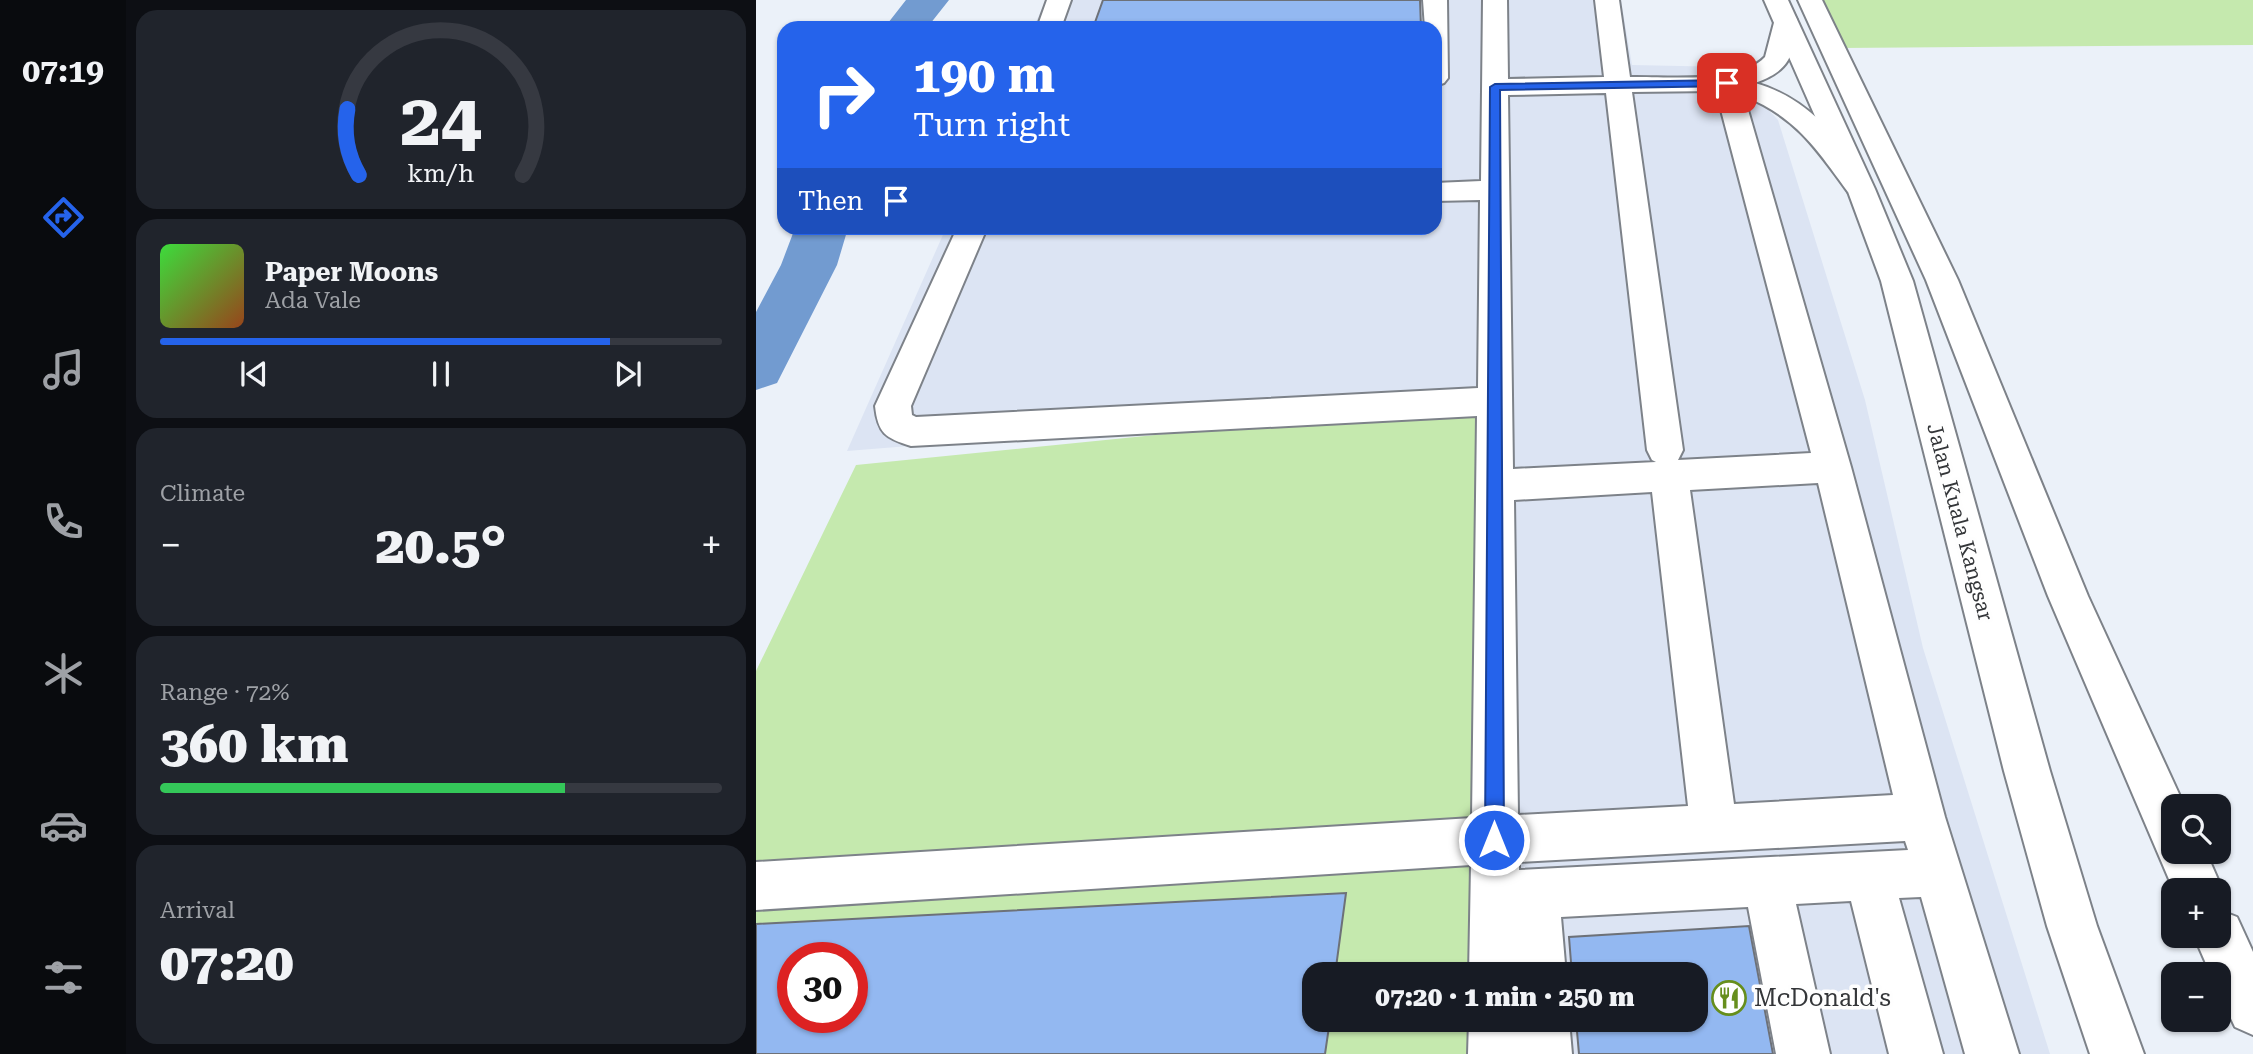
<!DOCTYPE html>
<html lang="en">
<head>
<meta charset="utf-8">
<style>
	body { margin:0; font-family:"Roboto Serif",serif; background:#20242c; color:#f1f3f6; height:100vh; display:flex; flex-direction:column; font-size:26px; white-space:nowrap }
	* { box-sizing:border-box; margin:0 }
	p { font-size:23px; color:#9ea1a6 }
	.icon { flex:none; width:38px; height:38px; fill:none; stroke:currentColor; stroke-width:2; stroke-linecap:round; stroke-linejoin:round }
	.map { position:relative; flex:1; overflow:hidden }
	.sheet { display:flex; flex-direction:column; gap:10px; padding:10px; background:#0d0f14; width:630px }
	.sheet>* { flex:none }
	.hud { position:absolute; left:21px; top:21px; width:665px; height:214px; border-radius:21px; box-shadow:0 2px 5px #0004; background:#2563eb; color:#fff; overflow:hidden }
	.tools { position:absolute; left:1405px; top:794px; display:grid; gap:14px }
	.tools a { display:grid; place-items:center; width:70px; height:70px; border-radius:14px; background:#171b24; box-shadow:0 2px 5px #0004; font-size:35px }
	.speed { position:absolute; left:21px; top:942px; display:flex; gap:14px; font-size:35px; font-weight:700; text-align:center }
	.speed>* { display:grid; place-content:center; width:91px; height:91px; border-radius:50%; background:#171b24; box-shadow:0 2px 5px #0004; line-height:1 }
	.speed .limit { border:10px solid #d22; background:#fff; color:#111 }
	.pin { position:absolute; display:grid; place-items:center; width:60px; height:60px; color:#fff; margin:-30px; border-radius:14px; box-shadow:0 4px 10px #0006 }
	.me { position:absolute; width:77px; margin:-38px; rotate:0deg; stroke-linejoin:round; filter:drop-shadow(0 0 5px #0008) }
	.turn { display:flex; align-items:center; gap:24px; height:147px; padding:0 21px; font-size:32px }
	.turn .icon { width:91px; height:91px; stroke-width:2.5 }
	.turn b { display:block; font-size:49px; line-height:60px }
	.then { display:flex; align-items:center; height:66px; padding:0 21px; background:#0003; gap:14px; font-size:26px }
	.big { font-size:52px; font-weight:800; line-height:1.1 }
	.sheet .tile { flex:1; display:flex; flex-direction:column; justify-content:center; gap:10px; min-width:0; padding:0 24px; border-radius:21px; background:#20242c }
	.sheet .dial { align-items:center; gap:0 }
	.dial svg { height:182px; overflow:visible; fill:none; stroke:#363941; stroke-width:7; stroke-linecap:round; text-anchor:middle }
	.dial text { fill:#f1f3f6; stroke:none }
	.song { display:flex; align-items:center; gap:21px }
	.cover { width:84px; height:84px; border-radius:10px; background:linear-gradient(135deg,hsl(120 70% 55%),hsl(20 70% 35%)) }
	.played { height:7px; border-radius:4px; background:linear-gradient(90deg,#2563eb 80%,#363941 80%) }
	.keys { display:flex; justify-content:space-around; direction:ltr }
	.heat { display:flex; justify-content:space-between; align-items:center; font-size:38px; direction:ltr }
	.charge { height:10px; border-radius:5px; background:linear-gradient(90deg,#34c759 72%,#363941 0) }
	.trip { position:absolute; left:546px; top:962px; width:406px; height:70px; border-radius:21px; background:#171b24; box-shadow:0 2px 5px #0004; font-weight:800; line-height:70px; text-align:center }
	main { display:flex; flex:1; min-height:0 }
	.tabs { display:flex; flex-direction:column; width:126px; justify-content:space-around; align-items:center; background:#090b0e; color:#9ea1a6 }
	.tabs .icon { width:49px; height:49px }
	.tabs .active { color:#2563eb }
	.tabs b { font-size:32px; color:#f1f3f6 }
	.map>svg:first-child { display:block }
	.built { fill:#dce4f3 }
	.green { fill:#c5e9ae; fill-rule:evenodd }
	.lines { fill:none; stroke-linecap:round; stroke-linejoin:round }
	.river { fill:#729bd0; fill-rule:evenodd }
	.building { fill:#93b8f1; stroke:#6d7178; stroke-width:2; fill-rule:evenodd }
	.minor-casing { stroke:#7d8289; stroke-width:4 }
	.highway-casing { stroke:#7d8289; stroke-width:4 }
	.minor { fill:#fff; fill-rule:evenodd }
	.highway { fill:#fff; fill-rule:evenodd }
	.route { fill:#2563eb; stroke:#184099; stroke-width:2 }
	.labels { text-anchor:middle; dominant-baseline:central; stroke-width:7; stroke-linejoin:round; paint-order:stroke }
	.street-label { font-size:21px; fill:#343639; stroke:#fefefe }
	.near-poi-label { font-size:24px; fill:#343639; stroke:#fefefe; text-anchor:start }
</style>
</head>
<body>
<main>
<nav class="tabs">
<b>07:19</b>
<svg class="icon active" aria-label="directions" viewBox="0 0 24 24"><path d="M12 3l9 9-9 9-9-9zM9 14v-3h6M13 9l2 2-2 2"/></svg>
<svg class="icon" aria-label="music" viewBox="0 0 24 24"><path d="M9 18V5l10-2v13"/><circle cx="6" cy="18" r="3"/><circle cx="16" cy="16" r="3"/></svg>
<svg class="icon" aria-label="phone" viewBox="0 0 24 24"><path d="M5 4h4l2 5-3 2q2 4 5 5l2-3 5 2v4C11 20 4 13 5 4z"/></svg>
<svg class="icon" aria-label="climate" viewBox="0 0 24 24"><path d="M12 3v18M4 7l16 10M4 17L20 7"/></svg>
<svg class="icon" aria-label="car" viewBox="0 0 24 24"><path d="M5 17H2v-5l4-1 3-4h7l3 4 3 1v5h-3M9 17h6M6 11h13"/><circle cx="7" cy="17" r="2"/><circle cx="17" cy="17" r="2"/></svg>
<svg class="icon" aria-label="filters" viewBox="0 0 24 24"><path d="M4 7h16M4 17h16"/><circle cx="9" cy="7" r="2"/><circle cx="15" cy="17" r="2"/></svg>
</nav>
<section class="sheet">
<div class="tile dial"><svg viewBox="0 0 100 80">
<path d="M14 69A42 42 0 1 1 86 69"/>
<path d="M14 69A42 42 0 0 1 9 40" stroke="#2563eb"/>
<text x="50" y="56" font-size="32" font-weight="700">24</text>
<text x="50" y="72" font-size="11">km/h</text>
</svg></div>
<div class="tile">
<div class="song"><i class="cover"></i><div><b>Paper Moons</b><p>Ada Vale</p></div></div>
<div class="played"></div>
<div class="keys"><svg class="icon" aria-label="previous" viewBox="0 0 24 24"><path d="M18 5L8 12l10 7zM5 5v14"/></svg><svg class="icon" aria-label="pause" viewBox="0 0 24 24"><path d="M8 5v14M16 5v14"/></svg><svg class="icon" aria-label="next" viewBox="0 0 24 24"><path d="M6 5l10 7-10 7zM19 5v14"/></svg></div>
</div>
<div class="tile"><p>Climate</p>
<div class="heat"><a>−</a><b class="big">20.5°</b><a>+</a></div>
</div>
<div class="tile"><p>Range · 72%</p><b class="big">360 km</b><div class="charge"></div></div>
<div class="tile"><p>Arrival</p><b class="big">07:20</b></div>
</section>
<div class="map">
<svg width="1497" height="1054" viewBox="0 0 1497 1054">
	<rect width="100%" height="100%" fill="#ebf1f9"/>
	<path class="built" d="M290,0h575l11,65 96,2 50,53 87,280 58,248 127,406h-564l1,-34h209v-45h-209l7,-576 -647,52 99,-223h489v-200h-402z"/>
	<path class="green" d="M1061,0h436v45l-413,3z
		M739,401v574h-181v45h181v34h-739v-383l100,-206zM37,957h59v60h-59z"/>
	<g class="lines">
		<path class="river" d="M150,0h43l-19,24 1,4h-44l1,-5z
			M39,228h53l-11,37 -60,118 -21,7v-78l25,-47z"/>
	</g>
	<path class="building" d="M347,0h317l1,28h-328z
		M590,893l-11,82h-21v45h16l-5,34h-569v-130zM37,957h59v60h-59z
		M993,926l24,128h-194l-3,-34h120v-45h-124l-3,-38z"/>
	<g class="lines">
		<g class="minor-casing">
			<path id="minor" d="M291,0h24l-10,28h-24z
				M667,0h24l1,78 -4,5 -9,3v-58h-10z
				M727,0h24l1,79 96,-2 -9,-77h24l11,77c37,-1 108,8 135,-20l11,-42 9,-2 9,2 3,5c-3,35 -7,51 -42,63 53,15 81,53 113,95l4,7 -4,7 -10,2 -10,-2c-32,-44 -52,-75 -104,-96l107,371 94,350 74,237h-54l-44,-157 -22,1 44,156h-54l-38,-153 -55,3 34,150h-54l-28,-147 -187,10 5,58h-97l2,-110 -715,45v-48l716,-44 5,-402 -566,30c-26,-8 -33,-13 -36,-40l82,-178h30l-76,178 1,9 4,2 562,-29 2,-188 -45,1v-18l46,-2zM960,91l95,362 -133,7 5,-10 -51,-358zM850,93l41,357 5,10 4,2 -143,7 -5,-374zM1062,483l75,312 -159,9 -44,-314zM896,492l36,314 -170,9 -4,-315zM1149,841l3,9 -389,20v-8z
				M713,1020h100l3,34h-104z"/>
		</g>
		<g class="highway-casing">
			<path id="highway" d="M1008,0h24l87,189 38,92 137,490 47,155 47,128h-54l-43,-128 -43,-155 -123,-490 -34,-92z
				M1042,0h24l136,280 130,316 97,211h-11v45h32l17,39 -4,11v-11h-45l-126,-295 -122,-316z
				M1463,910l18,7 16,35v83l-18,-8 -16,-34v-18h-8l-17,-39h25z"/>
		</g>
		<use href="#minor" class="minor"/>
		<use href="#highway" class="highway"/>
	</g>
	<path class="route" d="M971,80l5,3 -1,3 -231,4 4,750 -3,7 -7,3 -6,-3 -3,-7 5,-753 5,-3z"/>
	<defs>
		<g id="restaurant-ring" transform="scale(1.75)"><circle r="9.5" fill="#fefefe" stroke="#668e1c" stroke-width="1.5"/><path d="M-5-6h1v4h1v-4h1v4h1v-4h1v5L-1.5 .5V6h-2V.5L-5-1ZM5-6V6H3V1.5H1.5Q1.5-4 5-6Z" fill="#668e1c"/></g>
	</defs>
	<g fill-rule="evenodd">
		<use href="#restaurant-ring" x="973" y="998"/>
	</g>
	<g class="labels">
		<g class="street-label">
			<text transform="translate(1204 522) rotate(75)">Jalan Kuala Kangsar</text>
		</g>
		<g class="near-poi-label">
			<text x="998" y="998">McDonald's</text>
		</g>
	</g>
</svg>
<div class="tools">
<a><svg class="icon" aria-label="search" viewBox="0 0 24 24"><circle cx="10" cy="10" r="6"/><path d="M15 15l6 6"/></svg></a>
<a>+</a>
<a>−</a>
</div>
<div class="speed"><div class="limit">30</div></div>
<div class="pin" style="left:971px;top:83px;background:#d93025"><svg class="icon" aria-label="arrive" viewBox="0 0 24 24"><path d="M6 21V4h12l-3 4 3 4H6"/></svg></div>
<svg class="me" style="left:738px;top:840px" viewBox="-20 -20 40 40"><circle r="17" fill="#2563eb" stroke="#fff" stroke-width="3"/><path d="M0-11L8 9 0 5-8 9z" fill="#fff"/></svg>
<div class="trip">07:20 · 1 min · 250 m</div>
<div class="hud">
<div class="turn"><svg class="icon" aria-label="right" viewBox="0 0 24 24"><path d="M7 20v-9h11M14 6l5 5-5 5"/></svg><div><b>190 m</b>Turn right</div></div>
<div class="then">Then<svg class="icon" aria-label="arrive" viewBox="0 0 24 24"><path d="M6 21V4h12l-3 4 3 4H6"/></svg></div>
</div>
</div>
</main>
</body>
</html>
